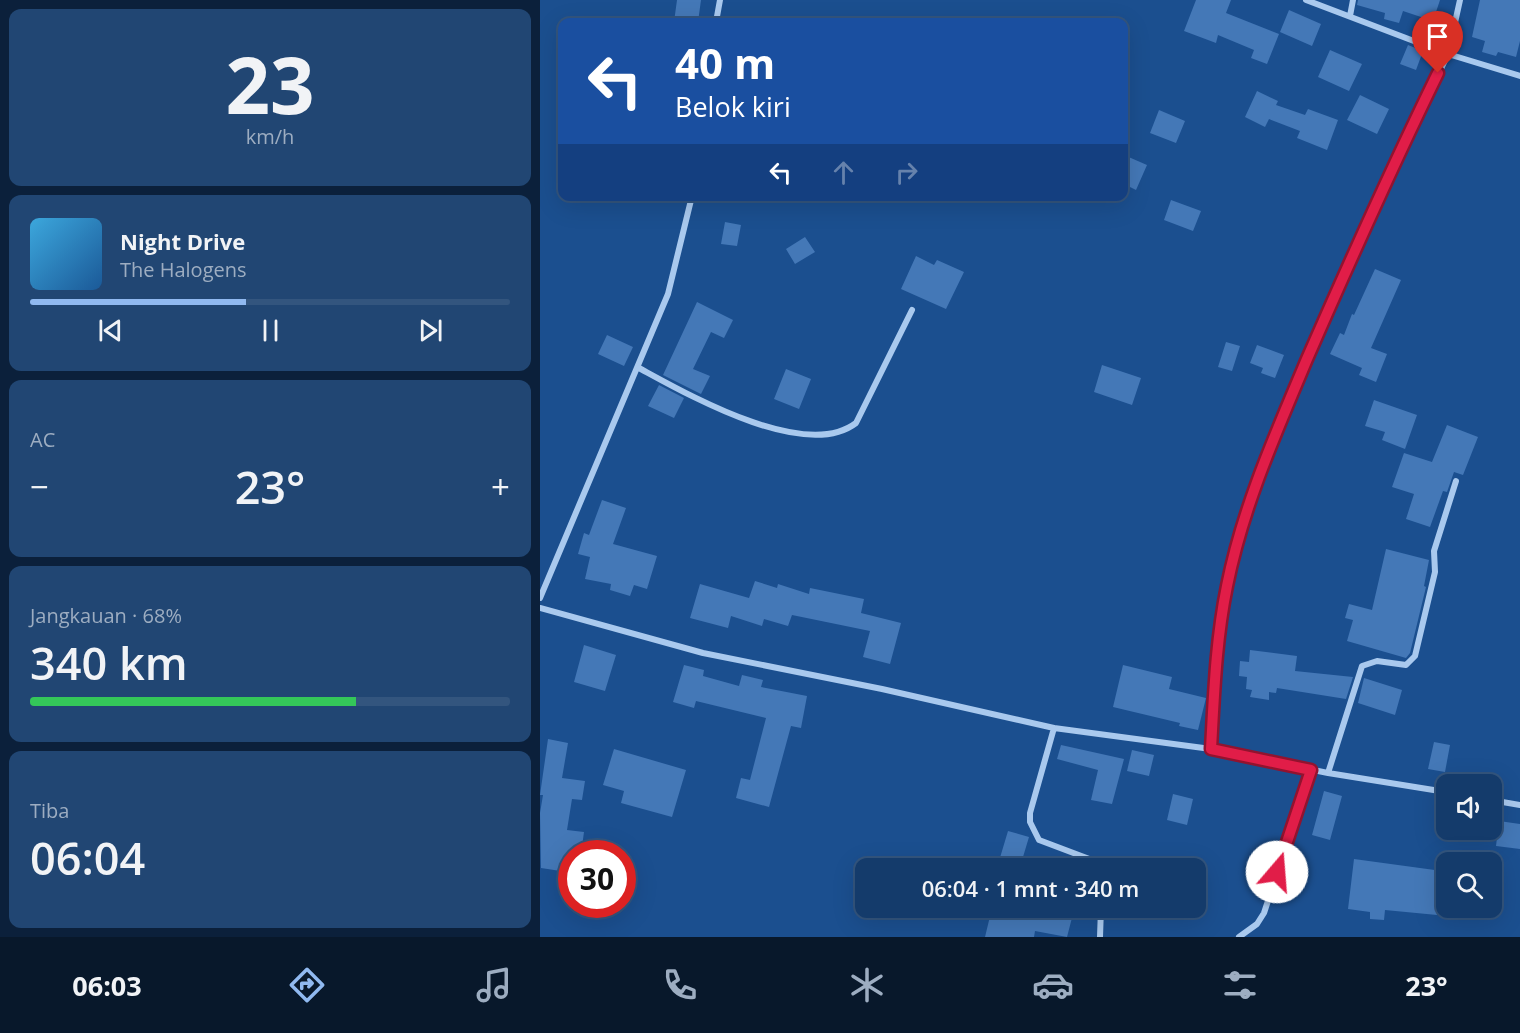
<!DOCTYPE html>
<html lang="id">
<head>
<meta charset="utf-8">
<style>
	body { margin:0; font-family:"Open Sans",sans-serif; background:#214673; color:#f1f3f6; height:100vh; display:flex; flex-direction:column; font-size:22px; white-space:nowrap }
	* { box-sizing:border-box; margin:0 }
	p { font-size:20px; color:#9dadc1 }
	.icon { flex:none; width:33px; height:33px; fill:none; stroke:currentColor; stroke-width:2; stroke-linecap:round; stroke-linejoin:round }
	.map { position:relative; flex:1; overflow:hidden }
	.drawer { display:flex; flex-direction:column; gap:9px; padding:9px; background:#0b203b; width:540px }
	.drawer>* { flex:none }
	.top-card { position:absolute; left:18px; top:18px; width:570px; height:183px; border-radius:12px; box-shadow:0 6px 24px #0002,0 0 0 2px #33557e; background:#1a4fa0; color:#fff; overflow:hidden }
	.controls { position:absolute; left:896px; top:774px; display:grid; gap:12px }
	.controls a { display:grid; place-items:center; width:66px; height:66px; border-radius:12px; background:#143b6b; box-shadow:0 6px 24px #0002,0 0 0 2px #33557e; font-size:30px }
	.speed { position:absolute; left:18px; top:840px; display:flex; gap:12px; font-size:30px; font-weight:700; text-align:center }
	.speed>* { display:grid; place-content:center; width:78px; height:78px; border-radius:50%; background:#143b6b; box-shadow:0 6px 24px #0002,0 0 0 2px #33557e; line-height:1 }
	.speed .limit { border:9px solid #d22; background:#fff; color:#111 }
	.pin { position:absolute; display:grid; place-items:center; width:51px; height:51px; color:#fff; margin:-62px -26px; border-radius:50% 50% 50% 0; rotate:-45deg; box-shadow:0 0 6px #0007 }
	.pin .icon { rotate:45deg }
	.me { position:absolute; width:66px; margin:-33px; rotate:18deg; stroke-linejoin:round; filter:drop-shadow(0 0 4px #0008) }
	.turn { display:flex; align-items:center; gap:21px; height:126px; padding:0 18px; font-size:27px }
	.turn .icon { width:78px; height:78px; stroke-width:2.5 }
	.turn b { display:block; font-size:42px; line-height:51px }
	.lanes { display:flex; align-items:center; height:57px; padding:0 18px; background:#0003; justify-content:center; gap:30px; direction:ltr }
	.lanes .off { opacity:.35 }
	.big { font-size:45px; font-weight:600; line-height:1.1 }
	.drawer .tile { flex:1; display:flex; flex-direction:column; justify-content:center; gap:9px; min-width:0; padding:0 21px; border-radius:12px; background:#214673 }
	.drawer .dial { align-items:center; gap:0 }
	.dial b { font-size:78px; line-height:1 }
	.song { display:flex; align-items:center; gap:18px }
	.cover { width:72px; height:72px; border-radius:9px; background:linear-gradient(135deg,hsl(200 70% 55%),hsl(210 70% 35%)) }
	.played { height:6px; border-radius:3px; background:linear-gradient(90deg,#90b9f0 45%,#33557e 45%) }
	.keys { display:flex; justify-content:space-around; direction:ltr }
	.heat { display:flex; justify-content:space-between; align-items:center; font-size:33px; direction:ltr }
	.charge { height:9px; border-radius:4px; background:linear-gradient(90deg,#34c759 68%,#33557e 0) }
	.trip { position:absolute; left:315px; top:858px; width:351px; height:60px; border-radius:12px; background:#143b6b; box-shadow:0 6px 24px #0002,0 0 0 2px #33557e; font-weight:600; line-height:60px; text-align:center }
	.tabs { display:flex; height:96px; justify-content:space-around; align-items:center; background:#08182b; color:#9dadc1 }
	.tabs .icon { width:42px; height:42px }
	.tabs .selected { color:#90b9f0 }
	.tabs b { font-size:27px; color:#f1f3f6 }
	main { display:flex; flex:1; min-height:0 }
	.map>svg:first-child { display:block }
	.building { fill:#4478b7 }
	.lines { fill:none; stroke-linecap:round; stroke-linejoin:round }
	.minor { stroke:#a9c9ee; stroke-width:6 }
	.route-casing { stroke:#92132f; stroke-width:15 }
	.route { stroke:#e11d48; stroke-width:10 }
</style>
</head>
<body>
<main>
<section class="drawer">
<div class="tile dial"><b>23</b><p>km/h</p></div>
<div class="tile">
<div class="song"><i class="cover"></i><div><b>Night Drive</b><p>The Halogens</p></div></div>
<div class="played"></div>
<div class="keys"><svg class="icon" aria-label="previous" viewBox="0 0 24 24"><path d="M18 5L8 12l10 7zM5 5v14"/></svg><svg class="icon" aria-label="pause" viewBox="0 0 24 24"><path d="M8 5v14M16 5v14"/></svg><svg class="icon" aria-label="next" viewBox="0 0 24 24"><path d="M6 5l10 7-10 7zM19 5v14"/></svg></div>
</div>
<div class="tile"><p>AC</p>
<div class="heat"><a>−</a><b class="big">23°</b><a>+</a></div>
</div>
<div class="tile"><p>Jangkauan · 68%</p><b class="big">340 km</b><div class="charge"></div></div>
<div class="tile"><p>Tiba</p><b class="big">06:04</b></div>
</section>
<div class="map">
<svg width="980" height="937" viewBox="0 0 980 937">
	<rect width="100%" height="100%" fill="#1b4f8f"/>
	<path class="building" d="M137,0h24l-3,22h-24z
		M656,0h35l-5,13 53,21 -12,30 -16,-6 3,-8 -36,-15 -2,8 -32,-12z
		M818,0h82l-7,21 -30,-10 -4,12 -15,-4 1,-6 -28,-8z
		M940,0h40v41l-4,16 -18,-5 -2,4 -14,-4 3,-11 -13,-4z
		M749,10l32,14 -9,22 -32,-14z
		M868,45l15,6 -7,19 -16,-6z
		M790,50l32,14 -13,27 -31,-14z
		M717,91l21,10 -2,4 29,10 3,-6 30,11 -11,30 -30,-12 3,-7 -31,-12 -4,8 -20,-10z
		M820,95l29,14 -12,25 -30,-14z
		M619,110l26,11 -9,22 -26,-10z
		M584,155l23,10 -11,25 -12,-6z
		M631,200l30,11 -8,20 -29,-11z
		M185,222l16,3 -4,21 -16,-2z
		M265,237l10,15 -20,12 -9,-15z
		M376,256l18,9 3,-5 27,12 -18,37 -45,-20z
		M835,269l26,11 -30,68 16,6 -11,28 -17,-7 3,-7 -32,-14 10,-21 4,2 8,-21 2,1z
		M157,302l36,18 -9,18 -13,-6 -18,37 17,7 -9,18 -38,-19z
		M67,335l26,12 -9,19 -26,-12z
		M686,342l14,4 -8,25 -14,-4z
		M717,345l27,10 -9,23 -14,-5 2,-5 -13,-5z
		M562,365l39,13 -9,27 -38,-13z
		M246,369l25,10 -12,30 -25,-10z
		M119,385l25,13 -10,20 -26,-12z
		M834,400l43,15 -12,34 -23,-9 3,-8 -20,-6z
		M907,425l31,12 -15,38 -9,-3 -7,20 -4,-1 -13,36 -24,-8 8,-25 -22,-7 12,-34 28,9z
		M62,500l24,8 -13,36 44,12 -10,33 -13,-4 -4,11 -20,-6 1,-6 -26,-5 5,-22 -12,-3 6,-21 5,2z
		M846,549l43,11 -5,26 2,1 -16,66 -4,5 -59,-17 6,-21 -8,-2 4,-14 23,6z
		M215,581l22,7 1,-4 31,10 1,-6 54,11 -3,14 40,10 -11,41 -27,-7 7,-26 -78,-16 -4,11 -24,-7 -2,7 -31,-10 -3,12 -38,-10 10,-34 49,14z
		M44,645l32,10 -11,36 -31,-9z
		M710,650l47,6 -2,15 58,6 -7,22 -69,-11 -1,5 -7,-1v8l-19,-3 2,-7 -6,-1 1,-12 -8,-1 1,-15 9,1z
		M144,665l20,5 -1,6 36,10 3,-11 21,5 -2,7 46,9 -6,32 -10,-2 -22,81 -33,-9 5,-20 9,2 16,-62 -70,-17 -2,7 -21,-6z
		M583,665l49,12 -3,12 37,9 -8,32 -19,-4 1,-3 -67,-16z
		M824,678l38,12 -7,25 -37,-12z
		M8,739l20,4 -6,35 23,3 -3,19 -10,-1 -5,31 17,2 -3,22h-9v9h-4l-1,9 -26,-4 -1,-55 3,-18h-3z
		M894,742l16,3 -5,27 -17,-3z
		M521,745l63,14 -12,45 -21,-4 7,-30 -41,-11z
		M74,749l72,21 -14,47 -51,-14 3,-12 -21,-6z
		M592,750l22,5 -5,21 -22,-5z
		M784,791l18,5 -12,44 -18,-5z
		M633,794l20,5 -6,26 -20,-5z
		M959,821l21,3v25l-24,-3z
		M468,831l21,6 -9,30 -21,-6z
		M814,859l88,12 -5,44 -52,-5 -1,10 -14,-1v-7l-22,-3z
		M452,908h72l10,2 -7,27 -32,-6 -1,6h-49z"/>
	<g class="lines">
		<path class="minor" d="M766,0l142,54 72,22
			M810,16l3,-16
			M176,22l4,-22
			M99,368c48,26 166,94 217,55l56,-113
			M0,598l128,-304 24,-98
			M0,608l163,45 179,36 172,39 157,21 117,24 118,19
			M514,728l-24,85v9l9,18 53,20 10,8
			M671,749l4,-69 12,-95 27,-99 89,-210 105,-222 12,-54
			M788,773l34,-107 15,-5 29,4 9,-9 20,-84 -1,-21 22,-70
			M951,800l29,5
			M560,937l1,-29
			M699,937l18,-13 7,-11 47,-143"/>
	</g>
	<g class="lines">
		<g class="route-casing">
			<path id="route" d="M737,872l34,-102 -100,-21c3,-55 5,-110 16,-163 16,-80 49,-153 80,-227 42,-96 85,-192 131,-286"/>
		</g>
		<use href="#route" class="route"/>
	</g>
</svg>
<div class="controls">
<a><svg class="icon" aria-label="sound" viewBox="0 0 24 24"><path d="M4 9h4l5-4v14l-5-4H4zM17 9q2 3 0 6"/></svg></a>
<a><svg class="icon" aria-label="search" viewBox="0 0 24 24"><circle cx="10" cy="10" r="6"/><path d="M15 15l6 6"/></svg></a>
</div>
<div class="speed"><div class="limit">30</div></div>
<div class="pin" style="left:898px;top:73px;background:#d93025"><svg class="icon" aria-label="arrive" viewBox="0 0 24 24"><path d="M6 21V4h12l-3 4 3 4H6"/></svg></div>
<svg class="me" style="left:737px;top:872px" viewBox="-20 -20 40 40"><circle r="19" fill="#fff"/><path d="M0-13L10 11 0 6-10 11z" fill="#e11d48"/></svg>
<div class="trip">06:04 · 1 mnt · 340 m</div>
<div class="top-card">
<div class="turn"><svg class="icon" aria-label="left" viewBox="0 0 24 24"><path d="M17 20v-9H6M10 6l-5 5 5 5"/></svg><div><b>40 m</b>Belok kiri</div></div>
<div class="lanes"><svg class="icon" aria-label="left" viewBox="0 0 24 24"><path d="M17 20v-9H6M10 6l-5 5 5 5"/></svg><svg class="icon off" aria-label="ahead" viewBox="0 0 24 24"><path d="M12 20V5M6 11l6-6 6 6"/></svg><svg class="icon off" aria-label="right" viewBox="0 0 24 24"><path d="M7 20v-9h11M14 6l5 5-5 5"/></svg></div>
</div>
</div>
</main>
<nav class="tabs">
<b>06:03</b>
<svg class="icon selected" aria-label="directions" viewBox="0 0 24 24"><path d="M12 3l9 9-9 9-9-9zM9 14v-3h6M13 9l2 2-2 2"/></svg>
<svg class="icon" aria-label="music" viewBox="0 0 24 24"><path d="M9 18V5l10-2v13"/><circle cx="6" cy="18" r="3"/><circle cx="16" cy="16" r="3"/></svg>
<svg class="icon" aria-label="phone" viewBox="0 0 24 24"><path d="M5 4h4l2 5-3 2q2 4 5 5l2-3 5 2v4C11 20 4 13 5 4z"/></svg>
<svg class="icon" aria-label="climate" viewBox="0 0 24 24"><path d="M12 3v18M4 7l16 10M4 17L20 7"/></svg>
<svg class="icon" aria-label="car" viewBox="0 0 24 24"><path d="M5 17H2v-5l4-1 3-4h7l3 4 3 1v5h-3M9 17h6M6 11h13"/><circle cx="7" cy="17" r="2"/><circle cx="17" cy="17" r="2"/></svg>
<svg class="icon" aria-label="filters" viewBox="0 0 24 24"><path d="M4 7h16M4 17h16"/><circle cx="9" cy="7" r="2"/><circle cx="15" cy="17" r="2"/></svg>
<b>23°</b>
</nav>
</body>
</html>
